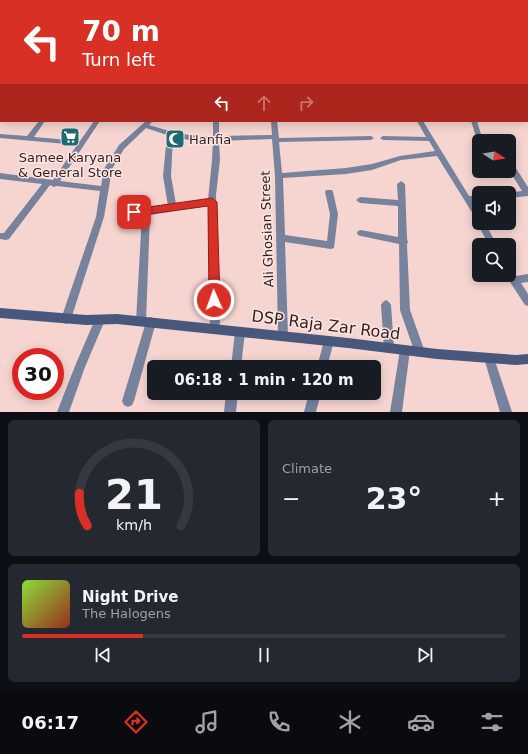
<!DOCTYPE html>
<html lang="en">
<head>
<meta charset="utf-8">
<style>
	body { margin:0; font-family:"DejaVu Sans",sans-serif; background:#242831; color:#f1f3f6; height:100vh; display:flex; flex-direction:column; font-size:15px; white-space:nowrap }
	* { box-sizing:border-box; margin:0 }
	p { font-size:13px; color:#9ea1a6 }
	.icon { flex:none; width:22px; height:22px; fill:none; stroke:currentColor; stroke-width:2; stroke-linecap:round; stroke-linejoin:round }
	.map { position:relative; height:412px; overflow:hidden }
	.drawer { display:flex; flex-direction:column; gap:8px; padding:8px; background:#0d0f14; flex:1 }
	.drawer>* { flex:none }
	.hud { position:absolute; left:0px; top:0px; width:528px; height:122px; box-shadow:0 2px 10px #0003; background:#d93025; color:#fff; overflow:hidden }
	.needle { width:26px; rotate:102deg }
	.controls { position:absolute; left:472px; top:134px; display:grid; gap:8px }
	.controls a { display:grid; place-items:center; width:44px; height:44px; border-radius:6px; background:#171b24; box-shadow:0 2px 10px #0003; font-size:20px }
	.speed { position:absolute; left:12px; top:348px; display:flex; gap:8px; font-size:20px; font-weight:700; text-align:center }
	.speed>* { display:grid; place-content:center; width:52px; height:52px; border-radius:50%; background:#171b24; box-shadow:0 2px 10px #0003; line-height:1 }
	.speed .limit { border:6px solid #d22; background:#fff; color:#111 }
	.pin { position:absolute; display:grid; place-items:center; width:34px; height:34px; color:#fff; margin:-17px; border-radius:8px; box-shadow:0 2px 6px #0006 }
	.me { position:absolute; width:44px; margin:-22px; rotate:358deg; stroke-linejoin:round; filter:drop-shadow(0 0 3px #0008) }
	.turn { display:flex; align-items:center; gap:14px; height:84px; padding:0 16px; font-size:18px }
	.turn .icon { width:52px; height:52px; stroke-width:2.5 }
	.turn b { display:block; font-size:28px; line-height:34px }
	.lanes { display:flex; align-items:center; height:38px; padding:0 16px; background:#0003; justify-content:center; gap:20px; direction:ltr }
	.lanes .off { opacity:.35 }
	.big { font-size:30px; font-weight:600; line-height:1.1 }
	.drawer .card { flex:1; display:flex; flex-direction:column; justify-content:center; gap:6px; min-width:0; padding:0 14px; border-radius:6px; background:#242831 }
	.drawer .dial { align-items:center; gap:0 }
	.dial svg { height:104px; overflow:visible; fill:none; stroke:#363941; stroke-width:7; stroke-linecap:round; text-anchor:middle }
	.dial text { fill:#f1f3f6; stroke:none }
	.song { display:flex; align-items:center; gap:12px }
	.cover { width:48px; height:48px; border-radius:6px; background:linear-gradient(135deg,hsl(90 70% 55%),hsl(10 70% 35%)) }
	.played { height:4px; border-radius:2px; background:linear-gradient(90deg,#d93025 25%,#363941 25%) }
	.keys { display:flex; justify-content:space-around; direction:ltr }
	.heat { display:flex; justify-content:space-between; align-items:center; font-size:22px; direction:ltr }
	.drawer .tiles { flex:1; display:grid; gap:8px; grid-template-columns:1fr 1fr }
	.card:last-child { grid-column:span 2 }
	.trip { position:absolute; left:147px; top:360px; width:234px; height:40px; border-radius:6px; background:#171b24; box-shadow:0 2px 10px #0003; font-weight:600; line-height:40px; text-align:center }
	.tab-bar { display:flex; height:64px; justify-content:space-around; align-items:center; background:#090b0e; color:#9ea1a6 }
	.tab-bar .icon { width:28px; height:28px }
	.tab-bar .active { color:#d93025 }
	.tab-bar b { font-size:18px; color:#f1f3f6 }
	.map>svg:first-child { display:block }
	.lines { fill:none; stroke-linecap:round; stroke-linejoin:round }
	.street { fill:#77829d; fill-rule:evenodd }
	.secondary { fill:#48577c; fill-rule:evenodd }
	.route { fill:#d93025; stroke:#8d1f18 }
	.labels { text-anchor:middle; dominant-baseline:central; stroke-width:3; stroke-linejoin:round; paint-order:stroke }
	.poi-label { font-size:13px; fill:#3a1c19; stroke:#f7e6e4; text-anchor:start }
	.street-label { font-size:13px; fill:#3a1c19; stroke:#f7e6e4 }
	.near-street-label { font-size:16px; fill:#3a1c19; stroke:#f7e6e4 }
</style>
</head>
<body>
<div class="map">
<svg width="528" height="412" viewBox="0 0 528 412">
	<rect width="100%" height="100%" fill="#f6d5d0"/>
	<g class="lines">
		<path class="street" d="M13,0h4v1h-4z
			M40,0h4v1h-4z
			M90,0h4v1h-4z
			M192,0h4v1h-4z
			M239,0h4v1h-4z
			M257,0h5l-1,1z
			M346,0h5l1,1h-5z
			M385,0h18l1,1h-18z
			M414,0h5l1,1h-5z
			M449,0h4v1h-4z
			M492,0h4v1h-4z
			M527,18h1v2h-1z
			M0,19h1v2h-1z
			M0,32h1l-1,5z
			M528,44v6l-1,1v-6z
			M527,91h1v4h-1z
			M0,101h1v4h-1z
			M527,111h1v5h-1z
			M39,121h6l-11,16 46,4 14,-20h6l-40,60 41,5 3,-17 15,-24 27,-24h7l-4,4c23,7 40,12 64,11v-15h6v15l53,-1 -1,-14h6l2,17 92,-2 3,2 -3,2 -92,2 3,31 64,-5 26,-4 28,-8 35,-5 -6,-10 -46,-1 -3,-2 3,-2 43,1 -9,-16h6l46,75 10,-1v6l-6,1 6,10v11h6l12,22h-8l-12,-22 1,-1 -41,-66 -36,4 -29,10 -26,4 -63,4 2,57 42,6 3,-27 -5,-22 1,-2h6l1,2 5,22 -4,34 -3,1 -46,-7 3,94 -1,4 -4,1 -4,-1 -1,-4 -3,-160 -3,-37 -53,2 1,19 -4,35 4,134 -1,3 -4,2 -4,-2 -1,-3 -2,-123 -58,9 -4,106 -1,3 -4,2 -4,-2 -1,-3 6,-106 -21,1 -3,-1 -1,-2 1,-2 3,-1 25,-1 22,-3 -5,-30 4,-41 -21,-7 -22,21 -12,20 -8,48 -33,102 -1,3 -4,2 -4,-2 -1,-3 35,-102 4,-26 -43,-5 -3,1 -4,-2 -41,54 -3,1 -6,-1v-6h4l38,-49 -42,-5v-6l53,7 24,-35 -77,-7v-4l27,2zM173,137l22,4h18l-1,19 -4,40 -32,4 -5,-28z
			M471,121h6l6,20h-4v2h-1z
			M509,161l3,1 16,25v9l-19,2v-5h-3l16,-2 -13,-21z
			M401,181l4,3 2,55 1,3 -1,2 3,66 15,42 -1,4 -4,1 -4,-1 -16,-46 -1,-66 -38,-8 -3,-1 -1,-2 1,-2 3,-1 37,7v-31l-38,-3 -4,-3 4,-3 38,3 -1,-16z
			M509,269l3,1 4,6 12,-2v8l-7,1 7,11v12l-3,-1 -19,-29 3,-1z
			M386,300l3,2 2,3 3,43 -1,4 -4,1 -4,-1 -1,-4 -3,-43 2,-3z
			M100,315l4,2 1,3 -20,47 -16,45h-12l18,-46 21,-49z
			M151,317l4,2 1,3 -22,79 -2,4 -4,2 -4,-2 -2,-4 24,-79 1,-3z
			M240,327l4,1 1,4 -4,35h-10l4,-35 1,-4z
			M329,336l4,1 1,4 -7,26h-10l7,-26 1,-4z
			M405,345l4,1 1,4 -8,62h-12l10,-62 1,-4z
			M489,353l4,1 1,4 18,54h-12l-16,-54 1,-4z
			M226,393h12l-2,19h-12z
			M309,393h12l-5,19h-12z"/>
		<path class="secondary" d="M0,308l86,7 31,-1 231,24 89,11 79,6 12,-1v10l-12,1 -79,-6 -89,-11 -231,-24 -31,1 -86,-7z"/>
	</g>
	<path class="route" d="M212,198l5,4 3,98 -2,3 -4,2 -3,-2 -2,-3 -1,-94 -74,10 -5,-4 5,-3z"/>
	<defs>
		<g id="supermarket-square" transform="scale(1)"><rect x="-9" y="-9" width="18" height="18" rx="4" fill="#1f6a73" stroke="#f7e6e4"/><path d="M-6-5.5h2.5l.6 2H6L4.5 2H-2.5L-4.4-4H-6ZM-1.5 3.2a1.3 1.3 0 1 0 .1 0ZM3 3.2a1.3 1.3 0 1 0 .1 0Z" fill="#fff"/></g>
		<g id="mosque-square" transform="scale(1)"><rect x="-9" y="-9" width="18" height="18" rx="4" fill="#1f6a73" stroke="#f7e6e4"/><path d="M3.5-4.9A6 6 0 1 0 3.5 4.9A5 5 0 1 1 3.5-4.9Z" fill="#fff"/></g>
	</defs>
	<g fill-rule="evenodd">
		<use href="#supermarket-square" x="70" y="137"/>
		<use href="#mosque-square" x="175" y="139"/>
	</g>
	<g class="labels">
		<g class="poi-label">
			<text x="189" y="139">Hanfia</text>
			<text x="70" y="157" text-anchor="middle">Samee Karyana<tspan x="70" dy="15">&amp; General Store</tspan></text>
		</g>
		<g class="street-label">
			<text transform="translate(267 229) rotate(-92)">Ali Ghosian Street</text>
		</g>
		<g class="near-street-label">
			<text transform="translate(326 325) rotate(7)">DSP Raja Zar Road</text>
		</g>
	</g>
</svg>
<div class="controls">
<a><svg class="needle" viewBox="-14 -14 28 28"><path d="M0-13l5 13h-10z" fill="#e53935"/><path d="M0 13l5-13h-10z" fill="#9ea1a6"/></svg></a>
<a><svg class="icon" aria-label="sound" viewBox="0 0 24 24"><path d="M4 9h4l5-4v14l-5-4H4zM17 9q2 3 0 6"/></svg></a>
<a><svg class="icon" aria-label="search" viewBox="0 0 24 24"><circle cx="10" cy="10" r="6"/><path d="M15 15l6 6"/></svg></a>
</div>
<div class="speed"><div class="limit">30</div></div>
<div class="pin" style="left:134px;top:212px;background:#d93025"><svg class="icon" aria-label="arrive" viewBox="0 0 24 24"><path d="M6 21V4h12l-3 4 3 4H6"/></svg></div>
<svg class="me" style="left:214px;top:300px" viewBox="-20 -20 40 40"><circle r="17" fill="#d93025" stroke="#fff" stroke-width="3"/><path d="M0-11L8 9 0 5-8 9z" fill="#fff"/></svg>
<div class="trip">06:18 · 1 min · 120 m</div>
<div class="hud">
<div class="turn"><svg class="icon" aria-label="left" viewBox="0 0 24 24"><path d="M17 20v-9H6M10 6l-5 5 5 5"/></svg><div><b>70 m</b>Turn left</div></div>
<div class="lanes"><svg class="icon" aria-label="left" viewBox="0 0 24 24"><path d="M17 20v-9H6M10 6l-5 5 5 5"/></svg><svg class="icon off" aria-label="ahead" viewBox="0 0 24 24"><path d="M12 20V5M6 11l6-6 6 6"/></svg><svg class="icon off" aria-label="right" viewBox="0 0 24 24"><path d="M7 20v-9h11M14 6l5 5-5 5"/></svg></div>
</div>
</div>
<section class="drawer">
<div class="tiles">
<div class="card dial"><svg viewBox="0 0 100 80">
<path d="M14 69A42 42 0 1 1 86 69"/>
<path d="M14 69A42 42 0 0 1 8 44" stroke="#d93025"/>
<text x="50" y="56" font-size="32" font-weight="700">21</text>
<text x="50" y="72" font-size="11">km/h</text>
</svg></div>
<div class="card"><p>Climate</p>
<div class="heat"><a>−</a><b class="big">23°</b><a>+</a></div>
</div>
<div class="card">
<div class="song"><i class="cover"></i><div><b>Night Drive</b><p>The Halogens</p></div></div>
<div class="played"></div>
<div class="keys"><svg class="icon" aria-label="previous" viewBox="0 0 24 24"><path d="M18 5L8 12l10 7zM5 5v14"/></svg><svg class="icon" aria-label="pause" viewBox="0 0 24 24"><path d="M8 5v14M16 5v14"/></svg><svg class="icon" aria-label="next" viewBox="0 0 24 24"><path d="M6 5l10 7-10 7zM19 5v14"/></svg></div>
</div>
</div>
</section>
<nav class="tab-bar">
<b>06:17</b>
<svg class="icon active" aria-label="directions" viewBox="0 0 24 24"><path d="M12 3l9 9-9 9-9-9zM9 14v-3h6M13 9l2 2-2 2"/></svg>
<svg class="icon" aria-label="music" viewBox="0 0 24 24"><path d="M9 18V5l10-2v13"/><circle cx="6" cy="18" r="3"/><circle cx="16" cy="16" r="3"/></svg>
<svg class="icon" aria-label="phone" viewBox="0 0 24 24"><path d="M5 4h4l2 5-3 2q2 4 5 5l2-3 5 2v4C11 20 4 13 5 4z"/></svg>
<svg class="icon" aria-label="climate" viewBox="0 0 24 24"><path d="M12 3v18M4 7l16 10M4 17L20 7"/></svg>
<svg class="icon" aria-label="car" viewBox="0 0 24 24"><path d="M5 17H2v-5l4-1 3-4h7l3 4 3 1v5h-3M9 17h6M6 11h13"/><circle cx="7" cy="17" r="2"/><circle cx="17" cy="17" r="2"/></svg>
<svg class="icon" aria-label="filters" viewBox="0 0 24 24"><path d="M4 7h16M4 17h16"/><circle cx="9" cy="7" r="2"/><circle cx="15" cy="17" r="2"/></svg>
</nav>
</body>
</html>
